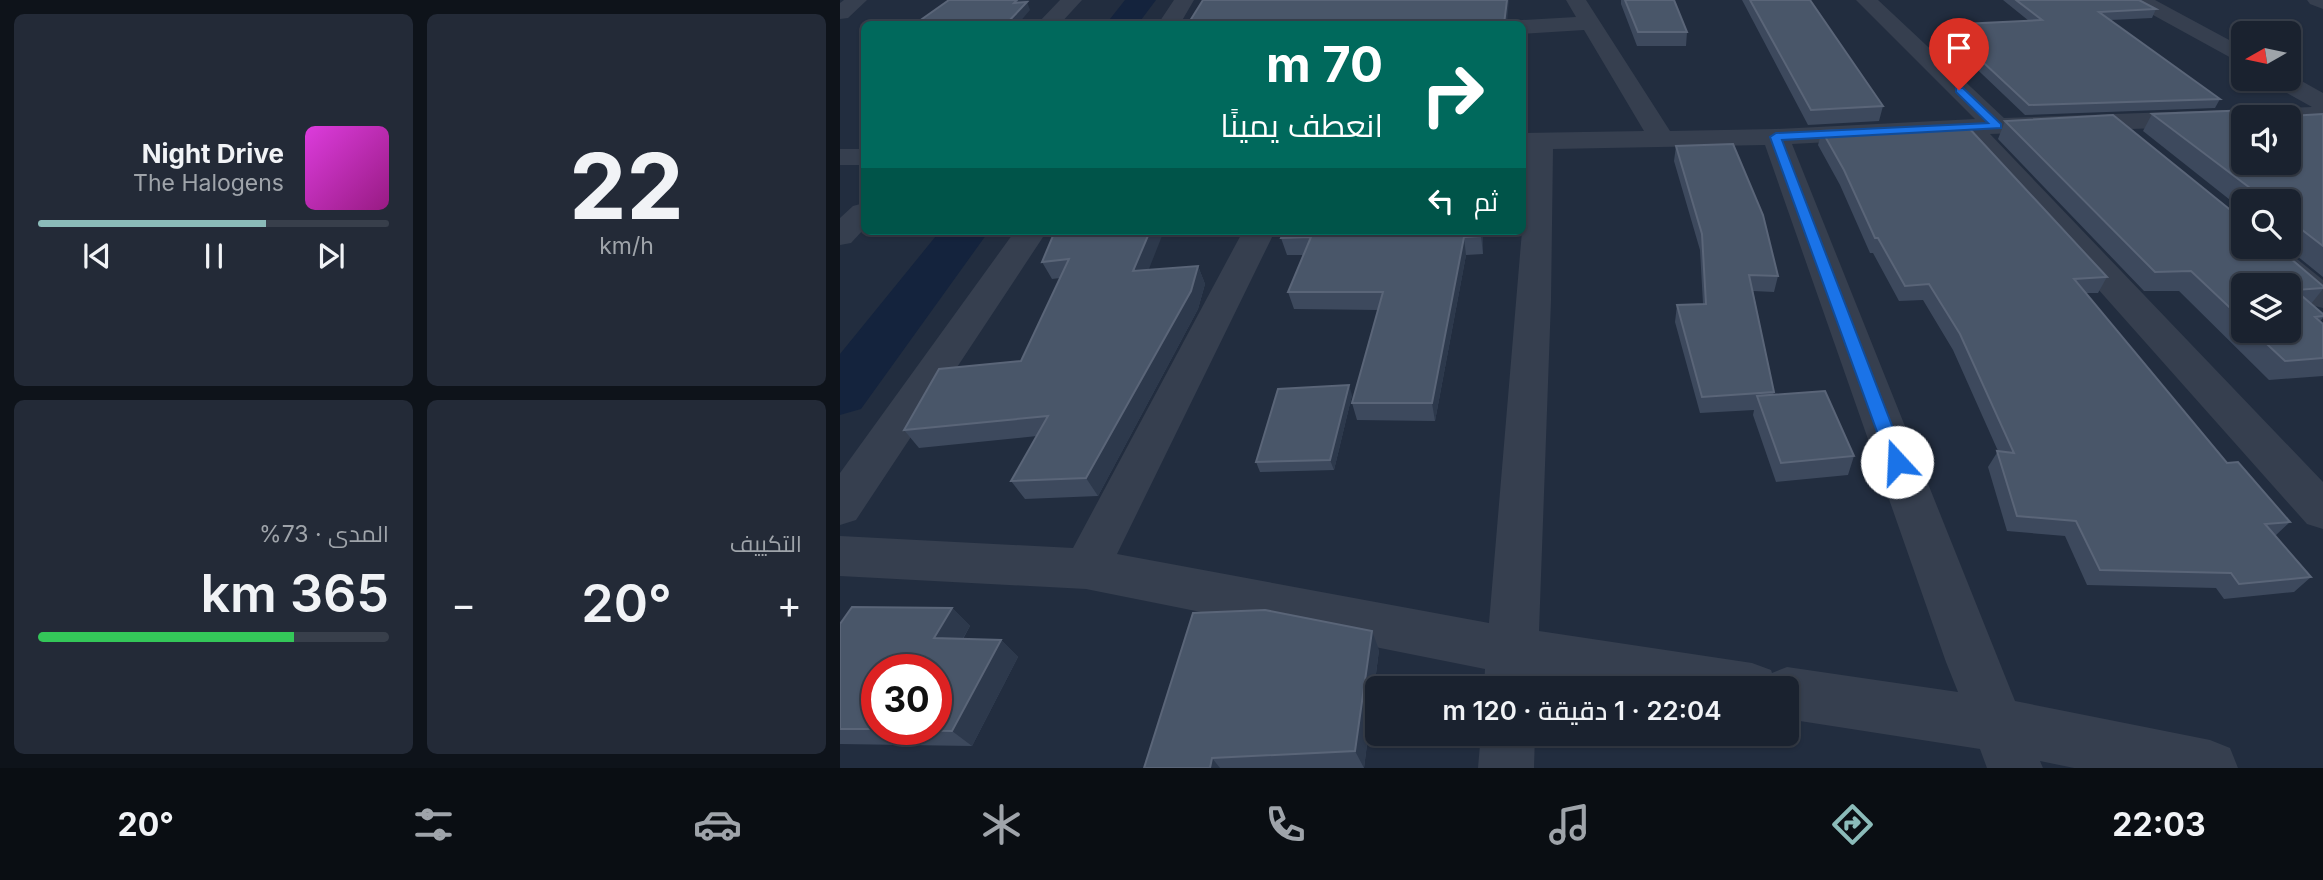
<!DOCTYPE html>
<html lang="ar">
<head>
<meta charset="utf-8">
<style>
	body { margin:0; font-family:Inter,Cairo,sans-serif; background:#232a37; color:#f1f3f6; direction:rtl; height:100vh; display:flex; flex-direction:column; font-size:26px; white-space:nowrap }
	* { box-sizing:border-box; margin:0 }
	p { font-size:23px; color:#9fa4aa }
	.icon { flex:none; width:38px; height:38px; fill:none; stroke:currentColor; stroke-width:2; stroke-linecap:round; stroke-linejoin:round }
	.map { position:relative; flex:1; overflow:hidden; direction:ltr }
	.details { display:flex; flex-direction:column; gap:14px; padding:14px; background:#0e131a; width:840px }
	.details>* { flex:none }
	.banner { position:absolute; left:21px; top:21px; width:665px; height:214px; border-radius:10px; box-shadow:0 2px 5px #0004,0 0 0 2px #383f4b; direction:rtl; background:#00695c; color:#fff; overflow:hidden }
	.needle { width:46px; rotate:261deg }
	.tools { position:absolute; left:1391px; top:21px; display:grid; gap:14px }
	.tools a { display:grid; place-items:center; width:70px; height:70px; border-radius:10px; background:#1a222f; box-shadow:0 2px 5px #0004,0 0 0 2px #383f4b; font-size:35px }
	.speed { position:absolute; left:21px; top:654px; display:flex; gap:14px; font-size:35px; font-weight:700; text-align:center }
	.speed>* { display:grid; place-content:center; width:91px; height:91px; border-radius:50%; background:#1a222f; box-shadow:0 2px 5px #0004,0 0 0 2px #383f4b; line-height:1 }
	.speed .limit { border:10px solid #d22; background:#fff; color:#111 }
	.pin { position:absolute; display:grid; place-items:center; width:60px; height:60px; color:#fff; margin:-72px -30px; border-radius:50% 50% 50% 0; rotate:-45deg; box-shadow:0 0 7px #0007 }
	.pin .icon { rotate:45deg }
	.me { position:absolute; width:77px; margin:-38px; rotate:340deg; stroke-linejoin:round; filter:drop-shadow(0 0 5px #0008) }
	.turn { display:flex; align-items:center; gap:24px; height:147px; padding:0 28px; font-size:32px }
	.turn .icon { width:91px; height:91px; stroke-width:2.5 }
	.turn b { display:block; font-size:49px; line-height:60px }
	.then { display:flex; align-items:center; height:66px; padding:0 28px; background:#0003; gap:14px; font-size:26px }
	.big { font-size:52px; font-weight:600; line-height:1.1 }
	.details .tile { flex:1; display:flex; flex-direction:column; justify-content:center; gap:10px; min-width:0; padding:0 24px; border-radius:10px; background:#232a37 }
	.details .dial { align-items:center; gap:0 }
	.dial b { font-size:91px; line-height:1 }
	.song { display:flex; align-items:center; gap:21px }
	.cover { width:84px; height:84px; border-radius:10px; background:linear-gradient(135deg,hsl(300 70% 55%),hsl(310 70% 35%)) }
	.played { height:7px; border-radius:4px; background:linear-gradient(90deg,#8bbbb9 65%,#383f4b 65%) }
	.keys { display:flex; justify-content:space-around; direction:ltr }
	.heat { display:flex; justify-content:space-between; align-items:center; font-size:38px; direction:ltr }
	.charge { height:10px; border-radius:5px; background:linear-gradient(90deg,#34c759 73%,#383f4b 0) }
	.details .tiles { flex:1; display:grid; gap:14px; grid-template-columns:repeat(2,1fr) }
	.trip { position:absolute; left:525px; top:676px; width:434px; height:70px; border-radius:10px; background:#1a222f; box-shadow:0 2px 5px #0004,0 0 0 2px #383f4b; font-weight:600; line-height:70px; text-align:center; direction:rtl }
	.dock { display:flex; height:112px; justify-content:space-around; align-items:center; background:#0a0e13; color:#9fa4aa }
	.dock .icon { width:49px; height:49px }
	.dock .selected { color:#8bbbb9 }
	.dock b { font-size:32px; color:#f1f3f6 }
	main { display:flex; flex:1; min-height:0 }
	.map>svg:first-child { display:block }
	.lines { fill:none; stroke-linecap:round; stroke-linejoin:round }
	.canal { fill:#14233d; fill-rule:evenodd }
	.minor { fill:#363f4f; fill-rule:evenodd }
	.wall { fill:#3d495d; fill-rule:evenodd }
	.shaded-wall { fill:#2d394c }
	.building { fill:#495669; stroke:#5a6578; stroke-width:2 }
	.route { fill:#1a73e8; stroke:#114b97; stroke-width:2 }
</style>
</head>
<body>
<main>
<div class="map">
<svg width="1483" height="768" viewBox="0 0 1483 768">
	<rect width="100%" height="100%" fill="#222d3f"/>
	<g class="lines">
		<path class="canal" d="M285,0h31l-18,24h-32z
			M100,231h49l-128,178 -21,6v-61z"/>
		<path class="minor" d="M4,0h23l-19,18 -8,1v-16z
			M220,0h22l-22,24h-23z
			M334,0h20l-14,24h-22z
			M726,0h20l84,131 106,-2 199,-10 -119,-119h22l126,118 308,-11 -41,-23 -3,-5h21v-5l34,19v30l-34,1v-7h-45v8l-254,9 333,348v47l-16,-5 -346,-389 -169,9 223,557 195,39 20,8 8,20h-164l-34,-7 3,7h-56l-7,-19 -193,-30v-31h-195l-55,-9 -1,9h-52l1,-19 -399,-80 -246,-13v-40l233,12 170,-317h32l-158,323 372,69 33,-392 4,-82h-4v-16l122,-2 -60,-101 -62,4v-10h-9l9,-4 54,-3zM925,145l181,517 12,30 -171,-25 -15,6 -1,-3 -19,-7 -213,-32 12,-331 2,-151z
			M1290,0h25l89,48v17l-111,-61z
			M1467,0h16v9l-13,-5z
			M0,149h24v16h-24z
			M24,203v26l-13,14 -11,2v-27l13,-12z
			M175,231h32l-191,289 -16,5v-52z
			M1406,247h36l41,33v28l-12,-3z
			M641,733h54l-1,35h-56z"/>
	</g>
	<path class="wall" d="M781,0h53l13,32 -1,14h-49l-16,-42z
		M902,0h68l73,106 -4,15 -71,4z
		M1163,0h136l17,9 -4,9 -42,2 110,79 -5,9 -190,7 -85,-81 3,-9 86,-4z
		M1312,114l92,49 79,-49v163l-37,-30h3v-46h-45v10l-101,-80z
		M1165,121l318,165v3l-12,15 12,10v4l-3,3 3,3v52l-54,4 -90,-89h-35l-146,-152zM1404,285l45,46h-45z
		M982,131l285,146 -9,16h-12l141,170 63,59 -15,14 36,41 -17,15 -70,7 -8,-11 -129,-3 -22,-49 -58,-5 -19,-64 10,-16 -45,-101 -30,-50 -24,1 -26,-48h-3l-30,-68 -22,-40z
		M836,146l102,130 -4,16 -21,-1 21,101 -1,3 81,61 -6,19 -72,7 -23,-67 1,-5 -54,3 -25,-91 2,-17 26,-1 -3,-54 -26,-89z
		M215,231l94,39 49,-4 7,18 -7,25 -100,187 -73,3 -14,-18 26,-45 -118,12 -15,-18 117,-69 39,-83 -8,1 -10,-17z
		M444,231h199v23l-17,1 -31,166 -78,-1 -5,-17 26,-93 -84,-1 -6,-17 15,-37h-16l-6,-17z
		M512,395l-18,75 -74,2 -4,-10z
		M112,608l18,18 -7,13 38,1 17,17 -46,89 -132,-2v-120z
		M539,650l-15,118h-220z"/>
	<path class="shaded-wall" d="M177,0h12l-2,2 3,8 -12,14h-12l8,-21z
		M667,0h2l-2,24h-3z
		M310,231h14l-23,58 -8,-18z
		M641,231h2v23l-2,-18z
		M624,237l2,18 -31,166 -3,-18z
		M358,266l7,18 -7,25 -100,187 -12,-18z
		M509,385l3,10 -18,75 -4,-10z
		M112,608l18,18 -17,29 -19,-17z
		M532,631l7,19 -15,118 -9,-17z
		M161,640l17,17 -46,89 -20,-15z
		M372,758l8,10h-10z"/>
	<path class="building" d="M109,0h68l-3,3 13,-1 -21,22h-91z
		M363,0h304l-3,24h-316z
		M785,0h49l13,32h-49z
		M910,0h60l73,106 -72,4z
		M1176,0h123l17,9 -57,3 121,87 -191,6 -86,-80 99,-5z
		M1412,110l10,7h-18v46h45v-46h-16l50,-3v132l-26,-20h-8v-25h-31v-7l-106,-80z
		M1273,115l131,106v26h33l46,39v2l-28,2 28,24v2l-8,1 8,7v34l-38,3 -32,-30h36v-46h-45v36l-53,-50 -36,1 -150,-151z
		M1128,127l139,150 -33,2 153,184 11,-1 52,60 -25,2 46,53 -72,7 -8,-11 -131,-3 -24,-49 -59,-5 -20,-65 17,2 -54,-119 -31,-50 -24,2 -27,-48h-3l-31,-68 -22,-39z
		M893,144l30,71 15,61 -29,-1 25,117 -72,5 -25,-92 29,-1 -4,-70 -26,-88z
		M215,231h95l-17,40 65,-5 -7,25 -105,187 -75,3 37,-65 -144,14 35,-61 82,-8 48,-102 -27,3z
		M444,231h197v5l-17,1 -32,166h-80l31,-111h-95l23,-55 -30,1z
		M509,385l-19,75 -74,2 22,-73z
		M985,391l29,65 -73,7 -24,-67z
		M12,607l100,1 -18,30 67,2 -49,91 -51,-1h35v-60h-59v59h-37v-105z
		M425,610l107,21 -17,120 -143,7 -2,10h-66l49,-155z"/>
	<path class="route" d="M1116,88h7l38,36v4l-219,12 124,322 -3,5h-12l-3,-5 -118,-325 6,-4 212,-10 -32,-31z"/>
</svg>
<div class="tools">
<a><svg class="needle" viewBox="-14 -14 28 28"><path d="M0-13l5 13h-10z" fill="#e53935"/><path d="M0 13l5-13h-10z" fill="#9fa4aa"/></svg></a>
<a><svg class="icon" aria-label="sound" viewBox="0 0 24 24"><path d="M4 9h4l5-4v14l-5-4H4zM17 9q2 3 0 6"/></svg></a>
<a><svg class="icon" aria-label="search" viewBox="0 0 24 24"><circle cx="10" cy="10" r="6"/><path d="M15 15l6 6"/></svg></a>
<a><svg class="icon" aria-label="layers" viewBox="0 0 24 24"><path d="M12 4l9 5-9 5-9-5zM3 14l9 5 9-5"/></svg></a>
</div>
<div class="speed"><div class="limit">30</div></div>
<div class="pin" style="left:1119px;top:90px;background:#d93025"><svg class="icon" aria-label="arrive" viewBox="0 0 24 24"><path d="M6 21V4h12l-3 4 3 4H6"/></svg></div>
<svg class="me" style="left:1057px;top:462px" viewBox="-20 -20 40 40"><circle r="19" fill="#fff"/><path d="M0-13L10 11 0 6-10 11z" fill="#1a73e8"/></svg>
<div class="trip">22:04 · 1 دقيقة · 120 m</div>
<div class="banner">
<div class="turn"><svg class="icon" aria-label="right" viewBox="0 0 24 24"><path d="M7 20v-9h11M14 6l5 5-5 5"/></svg><div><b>70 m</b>انعطف يمينًا</div></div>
<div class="then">ثم<svg class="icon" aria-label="left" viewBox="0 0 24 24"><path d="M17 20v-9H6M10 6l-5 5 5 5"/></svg></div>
</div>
</div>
<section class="details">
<div class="tiles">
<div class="tile dial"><b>22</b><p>km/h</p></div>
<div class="tile">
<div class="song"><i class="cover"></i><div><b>Night Drive</b><p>The Halogens</p></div></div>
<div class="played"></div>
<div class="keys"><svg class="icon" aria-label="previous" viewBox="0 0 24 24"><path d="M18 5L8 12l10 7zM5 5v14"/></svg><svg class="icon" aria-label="pause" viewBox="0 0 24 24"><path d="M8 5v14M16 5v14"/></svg><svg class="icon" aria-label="next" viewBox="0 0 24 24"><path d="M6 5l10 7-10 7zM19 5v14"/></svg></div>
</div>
<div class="tile"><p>التكييف</p>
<div class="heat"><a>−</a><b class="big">20°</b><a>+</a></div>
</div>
<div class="tile"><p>المدى · 73%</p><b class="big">365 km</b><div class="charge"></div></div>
</div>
</section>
</main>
<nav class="dock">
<b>22:03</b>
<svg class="icon selected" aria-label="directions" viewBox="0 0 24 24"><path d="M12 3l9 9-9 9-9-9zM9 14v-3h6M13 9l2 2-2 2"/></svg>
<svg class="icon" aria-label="music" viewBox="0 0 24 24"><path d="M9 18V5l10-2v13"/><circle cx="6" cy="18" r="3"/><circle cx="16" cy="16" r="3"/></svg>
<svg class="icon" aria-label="phone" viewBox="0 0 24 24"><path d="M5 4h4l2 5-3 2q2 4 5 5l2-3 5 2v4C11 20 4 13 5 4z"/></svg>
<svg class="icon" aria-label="climate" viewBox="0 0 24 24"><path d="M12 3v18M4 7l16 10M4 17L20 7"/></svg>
<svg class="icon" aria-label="car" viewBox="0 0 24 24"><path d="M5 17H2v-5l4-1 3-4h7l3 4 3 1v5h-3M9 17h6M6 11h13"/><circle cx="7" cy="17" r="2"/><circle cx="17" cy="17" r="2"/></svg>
<svg class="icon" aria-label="filters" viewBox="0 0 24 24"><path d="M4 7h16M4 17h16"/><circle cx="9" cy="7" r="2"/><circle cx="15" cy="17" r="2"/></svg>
<b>20°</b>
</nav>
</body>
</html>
